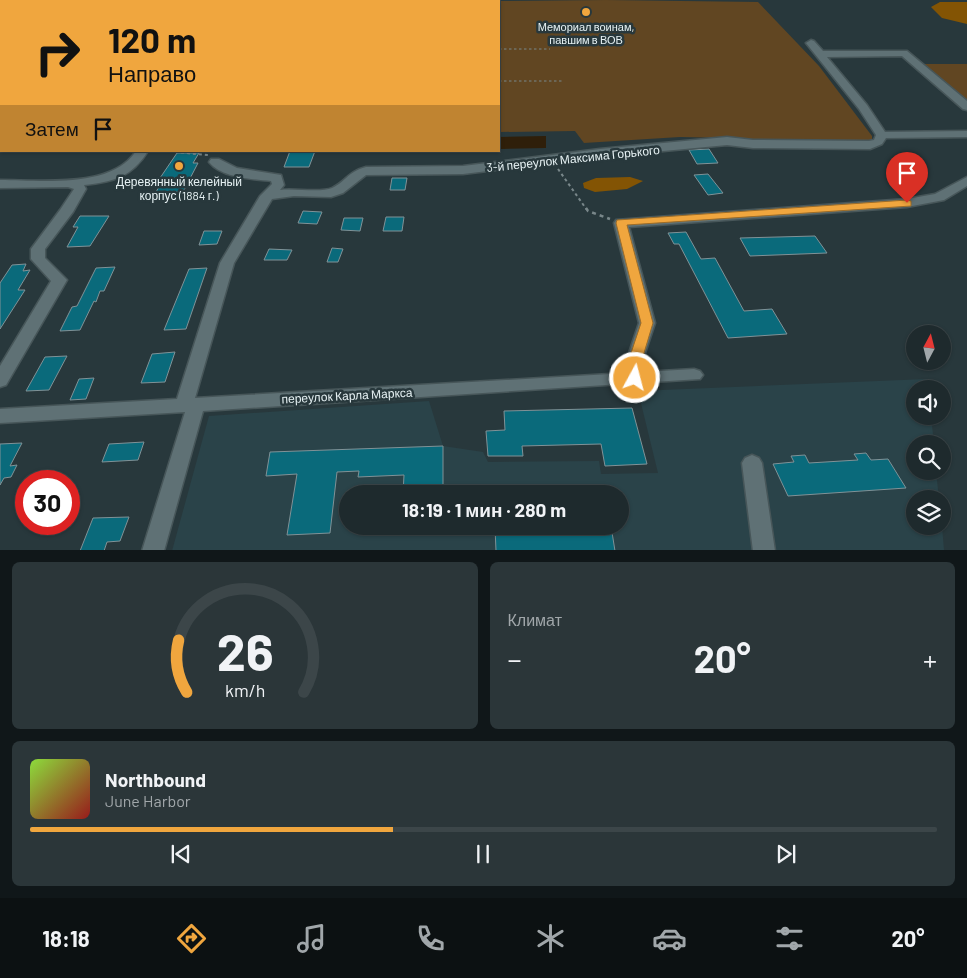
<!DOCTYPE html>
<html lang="ru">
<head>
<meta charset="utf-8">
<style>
	body { margin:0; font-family:Barlow,sans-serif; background:#2b3639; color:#f1f3f6; height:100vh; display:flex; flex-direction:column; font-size:19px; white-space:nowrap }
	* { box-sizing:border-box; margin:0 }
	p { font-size:16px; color:#a1a7aa }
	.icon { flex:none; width:28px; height:28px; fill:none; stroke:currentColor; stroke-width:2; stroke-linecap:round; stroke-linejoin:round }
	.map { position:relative; height:550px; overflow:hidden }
	.panel { display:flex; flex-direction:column; gap:12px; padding:12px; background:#101719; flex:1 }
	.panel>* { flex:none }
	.guide { position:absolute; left:0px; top:0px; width:500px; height:152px; box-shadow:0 1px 4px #0004,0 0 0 1px #3c4649; background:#f0a63e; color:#111; overflow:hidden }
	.needle { width:32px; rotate:7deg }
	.fabs { position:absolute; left:906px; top:325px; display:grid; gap:10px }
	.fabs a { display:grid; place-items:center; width:45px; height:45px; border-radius:50%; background:#1e2a2d; box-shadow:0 1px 4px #0004,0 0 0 1px #3c4649; font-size:25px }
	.speed { position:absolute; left:15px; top:470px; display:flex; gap:10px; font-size:25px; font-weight:700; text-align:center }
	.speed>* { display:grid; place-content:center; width:65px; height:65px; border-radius:50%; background:#1e2a2d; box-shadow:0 1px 4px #0004,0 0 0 1px #3c4649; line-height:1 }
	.speed .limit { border:8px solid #d22; background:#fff; color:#111 }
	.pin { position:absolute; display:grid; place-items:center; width:42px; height:42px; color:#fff; margin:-51px -21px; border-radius:50% 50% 50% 0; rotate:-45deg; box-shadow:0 0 5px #0007 }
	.pin .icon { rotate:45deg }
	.me { position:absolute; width:55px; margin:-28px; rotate:7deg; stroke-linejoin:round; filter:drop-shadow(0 0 4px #0008) }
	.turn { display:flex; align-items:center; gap:18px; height:105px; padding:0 25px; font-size:22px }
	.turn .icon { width:65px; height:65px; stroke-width:2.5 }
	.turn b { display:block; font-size:35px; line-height:42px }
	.then { display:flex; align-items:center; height:48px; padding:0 25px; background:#0003; gap:10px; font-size:19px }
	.big { font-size:38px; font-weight:700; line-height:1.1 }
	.panel .tile { flex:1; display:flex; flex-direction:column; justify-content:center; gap:8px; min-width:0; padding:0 18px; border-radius:8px; background:#2b3639 }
	.panel .dial { align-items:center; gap:0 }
	.dial svg { height:130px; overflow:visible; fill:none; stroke:#3c4649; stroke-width:7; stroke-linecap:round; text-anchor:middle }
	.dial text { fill:#f1f3f6; stroke:none }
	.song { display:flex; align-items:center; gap:15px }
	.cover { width:60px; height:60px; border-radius:8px; background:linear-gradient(135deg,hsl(90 70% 55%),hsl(0 70% 35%)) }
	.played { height:5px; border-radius:2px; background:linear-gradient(90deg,#f0a63e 40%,#3c4649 40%) }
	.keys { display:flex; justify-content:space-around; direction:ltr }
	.heat { display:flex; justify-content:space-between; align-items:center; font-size:28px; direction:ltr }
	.panel .tiles { flex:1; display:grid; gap:12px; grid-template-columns:1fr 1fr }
	.tile:last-child { grid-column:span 2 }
	.trip { position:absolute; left:339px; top:485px; width:290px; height:50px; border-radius:25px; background:#1e2a2d; box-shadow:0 1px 4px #0004,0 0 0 1px #3c4649; font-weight:700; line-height:50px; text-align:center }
	.tabs { display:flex; height:80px; justify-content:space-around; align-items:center; background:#0c1112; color:#a1a7aa }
	.tabs .icon { width:35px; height:35px }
	.tabs .selected { color:#f0a63e }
	.tabs b { font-size:22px; color:#f1f3f6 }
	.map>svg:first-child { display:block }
	.built { fill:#2a4349; fill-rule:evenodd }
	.green { fill:#614622 }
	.forest { fill:#835404 }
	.water { fill:#2f1f0a }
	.building { fill:#0a6a7b; stroke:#809297 }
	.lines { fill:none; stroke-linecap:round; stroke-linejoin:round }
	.minor-casing { stroke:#475659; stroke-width:3 }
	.path-far2 { stroke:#79878a; stroke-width:1; stroke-dasharray:2.5 2.5; stroke-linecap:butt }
	.path-far1 { stroke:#79878a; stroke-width:2; stroke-dasharray:3 3; stroke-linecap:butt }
	.path { stroke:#79878a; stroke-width:2.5; stroke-dasharray:4 4; stroke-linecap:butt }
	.minor { fill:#5f7175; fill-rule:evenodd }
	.route { fill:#f0a63e; stroke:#9c6c28 }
	.poi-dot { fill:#f0a63e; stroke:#28383c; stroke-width:2 }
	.labels { text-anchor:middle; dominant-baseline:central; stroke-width:5; stroke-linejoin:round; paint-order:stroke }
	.far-poi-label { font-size:11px; fill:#e6f1f3; stroke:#28383c }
	.street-label { font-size:12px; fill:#e6f1f3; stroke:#28383c }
	.poi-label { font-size:12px; fill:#e6f1f3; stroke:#28383c }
</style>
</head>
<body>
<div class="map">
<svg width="967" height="551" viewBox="0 0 967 551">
	<rect width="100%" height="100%" fill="#28383c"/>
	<path class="built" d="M927,379l1,10h-13v27h16l3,28h-19v27h21l3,28h-24v27h27l2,24 -772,1 37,-135 220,-15 14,45 40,6 5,10 111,-1 2,13 57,-1 -20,-82zM348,494h272v32h-272z"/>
	<path class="green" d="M606,0l152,2 61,64 53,70v4l-8,3 -106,-1 -27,-4 -51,-1 -96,6 -9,-12 -76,1v-131z
		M923,64h44v37z"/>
	<path class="forest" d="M940,2h27v22l-25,-6 -11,-11z
		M630,177l13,4 -16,8 -32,3 -11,-4 -1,-5 13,-5z"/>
	<path class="water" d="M546,136v12l-46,1 -1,-12z"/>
	<path class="building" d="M709,149l9,14 -21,1 -8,-14z
		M290,151h25l-6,16h-25z
		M177,153h22l-6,10h5l-15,29h-27l8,-14h-4z
		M708,174l15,19 -15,2 -14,-20z
		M392,178h15l-2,12h-15z
		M303,211l19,1 -5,12 -19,-1z
		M80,216h29l-19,30 -23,1 11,-20h-5z
		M386,217h18l-2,14h-19z
		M344,218h19l-3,13 -19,-1z
		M204,231h18l-5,13 -18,1z
		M686,232l15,27 14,-1 29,53 28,-2 15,25 -59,4 -49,-94h-5l-6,-11z
		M815,236l12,17 -77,3 -10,-18z
		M332,248l11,1 -5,13h-11z
		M269,249l23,1 -5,10h-23z
		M26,264l-3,7 7,-1 -12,20h7l-25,39v-46l12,-18z
		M115,267l-11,24h-4l-4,11 -2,-1 -14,29 -20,1 12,-24 5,-1 19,-38z
		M207,268l-21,61 -22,1 25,-61z
		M175,352l-10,30 -24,1 11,-29z
		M67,356l-18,34 -23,1 19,-34z
		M94,378l-8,21 -16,1 9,-21z
		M632,408l15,56 -42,2 -4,-22 -79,2 1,10h-35l-2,-25 19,-1 -1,-19z
		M144,442l-6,18 -36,2 7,-18z
		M22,443l-12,23 7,-1 -6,12 -7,1 -4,7v-41z
		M443,446v48h-40l1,-19 -46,2 1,-6 -22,1 -7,61 -43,2 10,-61 -31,2 4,-24z
		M866,453l5,7 17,-1 18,29 -118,8 -15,-32 21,-2 -3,-6 14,-1 4,8 49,-3 -4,-6z
		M129,517l-9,24 -13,1 -3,9h-24l13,-33z
		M611,526l4,25h-119l-1,-24z"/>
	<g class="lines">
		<g class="minor-casing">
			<path id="minor" d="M811,40l3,1 9,10h84l60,50v9l-4,-1 -61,-53 -75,1 40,48 18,27 82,-1v6l-81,1 -4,6 -12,5 -117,-1 -26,-3 -127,12 -137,17 -97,1 -23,18 -12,4 -37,-1 -22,3 -38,64 -39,135 432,-25 2,-20 10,-30 -25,-100 2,-3 291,-21 28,-5 32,-17v9l-23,14 -37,7 -278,20 26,96 -10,30 -1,19 50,-3 6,2 3,4 -3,4 -497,32 -39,140h-22l43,-139 -185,11v-14l177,-10 43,-136 40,-67 12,-12 -1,-3c-19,-2 -49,-3 -62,-19l2,-3h8l18,9 44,7 3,10 -4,5c14,-2 41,3 52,-2 15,-7 15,-16 34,-21l97,-1 137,-17 127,-12 26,3 116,1 5,-1 2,-5 -17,-26 -53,-66z
				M0,46h1v6h-1z
				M1,137v9l-1,1v-9z
				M136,151h12c-16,26 -35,31 -64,34l2,4 -13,23 -28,37v9l22,22 -61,105 -6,2v-21l51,-85 -20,-22v-10l29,-39 14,-21 -6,-2 -68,1v-8c40,0 112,9 136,-29z
				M752,455l7,3 3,5 13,88h-22l-11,-88 3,-5z"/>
		</g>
		<path class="path-far2" d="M499,49h51
			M499,81h63"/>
		<path class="path-far1" d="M163,151l45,4
			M558,169l29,41"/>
		<path class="path" d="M586,208l2,3 22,8"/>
		<use href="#minor" class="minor"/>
	</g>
	<path class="route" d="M907,200l4,1v5l-284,19 26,98 -9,30 -3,25 -2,3h-9l-2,-3 3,-25 10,-30 -25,-100 1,-3z"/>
	<g class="poi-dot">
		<circle cx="586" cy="12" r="5"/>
		<circle cx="179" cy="166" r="5"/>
	</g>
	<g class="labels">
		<g class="far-poi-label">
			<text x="586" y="26">Мемориал воинам,<tspan x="586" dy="13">павшим в ВОВ</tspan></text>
		</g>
		<g class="street-label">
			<text transform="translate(573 158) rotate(-6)">3-й переулок Максима Горького</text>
			<text transform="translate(347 395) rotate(-3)">переулок Карла Маркса</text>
		</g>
		<g class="poi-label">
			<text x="179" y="181">Деревянный келейный<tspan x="179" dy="14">корпус (1884 г.)</tspan></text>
		</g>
	</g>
</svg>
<div class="fabs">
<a><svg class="needle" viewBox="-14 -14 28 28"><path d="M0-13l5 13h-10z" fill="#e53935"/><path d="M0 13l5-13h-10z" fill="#a1a7aa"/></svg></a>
<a><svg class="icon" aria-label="sound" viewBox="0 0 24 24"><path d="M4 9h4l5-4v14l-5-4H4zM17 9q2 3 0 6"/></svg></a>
<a><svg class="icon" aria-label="search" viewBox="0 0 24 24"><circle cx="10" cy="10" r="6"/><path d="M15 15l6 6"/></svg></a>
<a><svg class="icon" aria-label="layers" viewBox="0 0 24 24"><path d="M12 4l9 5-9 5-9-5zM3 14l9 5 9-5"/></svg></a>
</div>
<div class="speed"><div class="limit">30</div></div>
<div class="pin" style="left:907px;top:203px;background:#d93025"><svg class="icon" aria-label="arrive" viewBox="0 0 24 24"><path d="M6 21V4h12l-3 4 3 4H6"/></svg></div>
<svg class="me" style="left:635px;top:378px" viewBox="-20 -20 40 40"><circle r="17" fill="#f0a63e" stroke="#fff" stroke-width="3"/><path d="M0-11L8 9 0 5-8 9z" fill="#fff"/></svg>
<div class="trip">18:19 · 1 мин · 280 m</div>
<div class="guide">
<div class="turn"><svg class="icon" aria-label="right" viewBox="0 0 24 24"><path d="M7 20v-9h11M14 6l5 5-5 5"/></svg><div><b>120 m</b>Направо</div></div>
<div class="then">Затем<svg class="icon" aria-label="arrive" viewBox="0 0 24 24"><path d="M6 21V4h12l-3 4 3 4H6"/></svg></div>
</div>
</div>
<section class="panel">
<div class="tiles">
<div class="tile dial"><svg viewBox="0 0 100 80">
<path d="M14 69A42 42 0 1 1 86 69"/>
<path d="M14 69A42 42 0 0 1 9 37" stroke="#f0a63e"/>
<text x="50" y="56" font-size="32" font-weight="700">26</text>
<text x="50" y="72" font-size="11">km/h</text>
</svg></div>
<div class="tile"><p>Климат</p>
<div class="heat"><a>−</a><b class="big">20°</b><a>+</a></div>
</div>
<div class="tile">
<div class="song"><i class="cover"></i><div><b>Northbound</b><p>June Harbor</p></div></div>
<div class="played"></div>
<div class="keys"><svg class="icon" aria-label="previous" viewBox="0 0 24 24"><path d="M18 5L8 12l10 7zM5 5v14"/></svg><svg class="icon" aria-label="pause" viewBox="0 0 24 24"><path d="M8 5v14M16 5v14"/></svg><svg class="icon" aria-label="next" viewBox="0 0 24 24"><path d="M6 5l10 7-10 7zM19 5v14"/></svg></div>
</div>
</div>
</section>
<nav class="tabs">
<b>18:18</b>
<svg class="icon selected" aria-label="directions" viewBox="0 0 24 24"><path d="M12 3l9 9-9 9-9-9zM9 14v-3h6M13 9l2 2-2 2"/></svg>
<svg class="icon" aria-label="music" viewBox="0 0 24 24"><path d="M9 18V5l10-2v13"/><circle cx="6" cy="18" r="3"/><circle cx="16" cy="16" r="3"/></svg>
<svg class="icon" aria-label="phone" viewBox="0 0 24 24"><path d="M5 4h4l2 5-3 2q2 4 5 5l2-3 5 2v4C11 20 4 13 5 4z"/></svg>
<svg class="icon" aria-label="climate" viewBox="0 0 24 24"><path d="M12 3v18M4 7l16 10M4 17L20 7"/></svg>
<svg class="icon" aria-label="car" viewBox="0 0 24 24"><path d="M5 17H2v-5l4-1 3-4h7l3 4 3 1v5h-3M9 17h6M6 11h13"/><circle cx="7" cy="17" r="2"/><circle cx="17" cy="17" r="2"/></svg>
<svg class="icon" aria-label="filters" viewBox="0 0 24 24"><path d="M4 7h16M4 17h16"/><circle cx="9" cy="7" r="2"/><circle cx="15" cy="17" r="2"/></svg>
<b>20°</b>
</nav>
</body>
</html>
